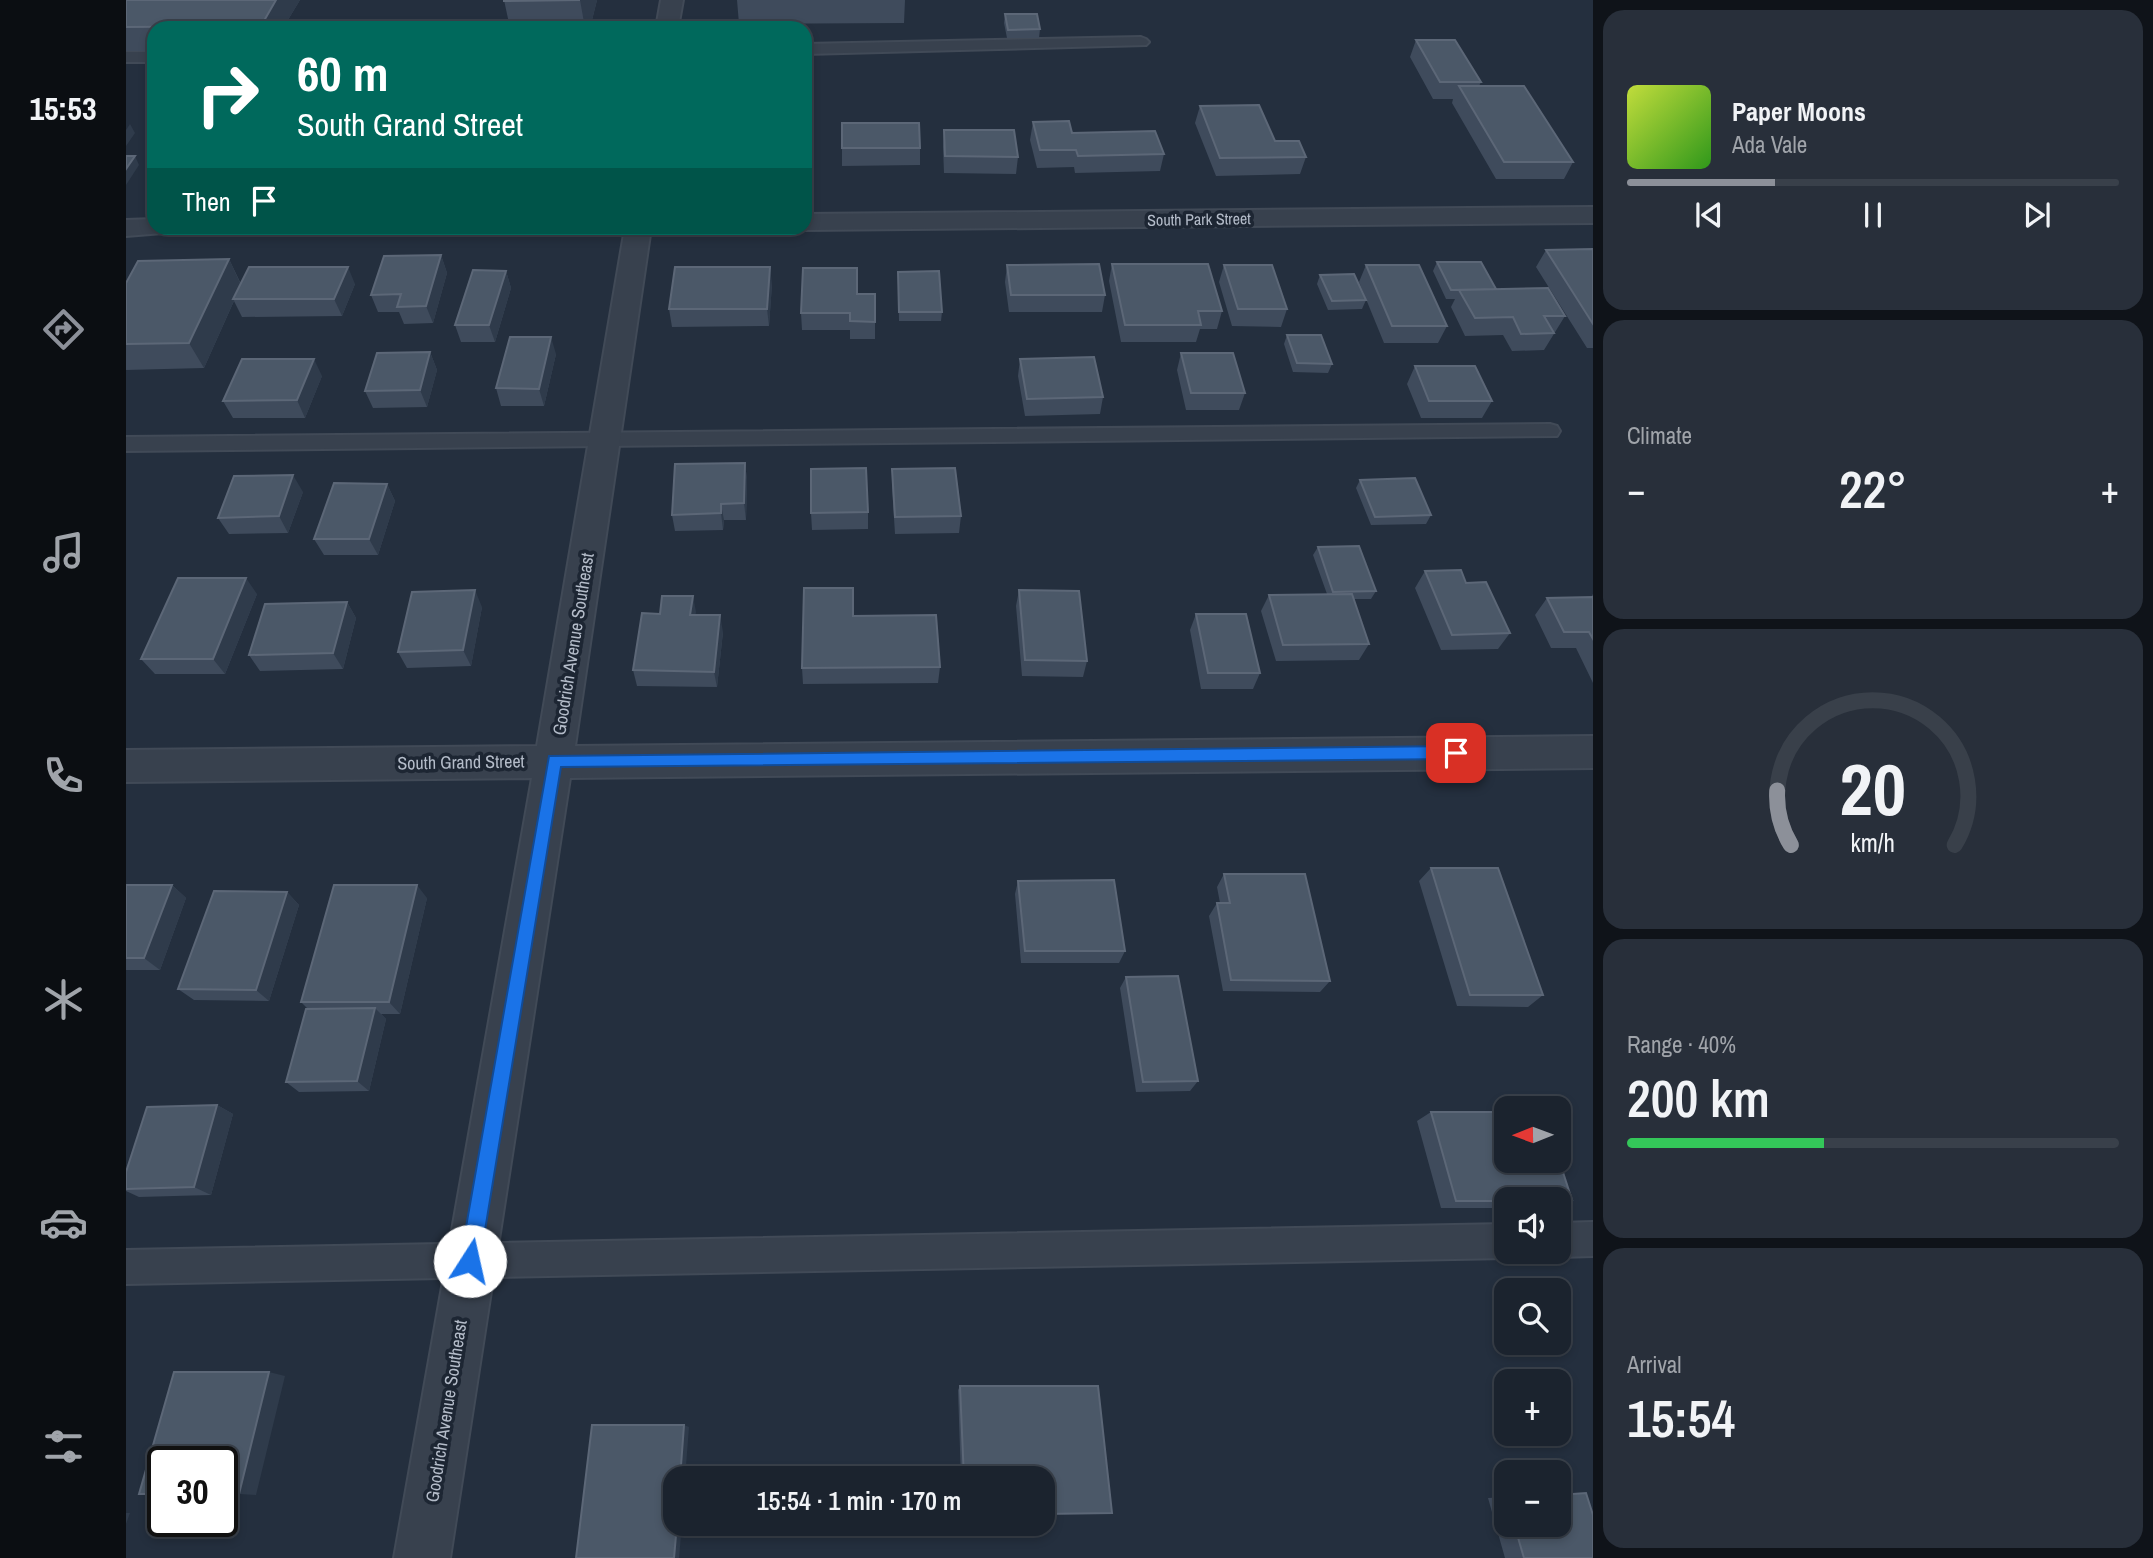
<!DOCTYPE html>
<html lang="en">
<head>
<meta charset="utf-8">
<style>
	body { margin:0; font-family:"Archivo Narrow",sans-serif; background:#282f3a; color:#f1f3f6; height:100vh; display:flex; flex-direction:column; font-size:26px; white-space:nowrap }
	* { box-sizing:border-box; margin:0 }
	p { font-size:23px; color:#a0a4aa }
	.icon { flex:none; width:38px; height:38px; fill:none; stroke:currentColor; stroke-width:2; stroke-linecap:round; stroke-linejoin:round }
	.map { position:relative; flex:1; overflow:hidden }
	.side { display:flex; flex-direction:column; gap:10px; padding:10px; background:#0f1319; width:560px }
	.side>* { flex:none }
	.banner { position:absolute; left:21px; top:21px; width:665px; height:214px; border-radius:21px; box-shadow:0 4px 10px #0003,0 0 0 2px #39404a; background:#00695c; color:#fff; overflow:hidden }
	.needle { width:46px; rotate:269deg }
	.controls { position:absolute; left:1368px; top:1096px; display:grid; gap:14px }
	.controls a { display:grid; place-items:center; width:77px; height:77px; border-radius:14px; background:#1b232e; box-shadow:0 4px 10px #0003,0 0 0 2px #39404a; font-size:35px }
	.speed { position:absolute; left:21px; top:1446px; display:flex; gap:14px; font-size:35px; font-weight:700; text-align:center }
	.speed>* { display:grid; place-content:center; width:91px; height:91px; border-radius:50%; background:#1b232e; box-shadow:0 4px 10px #0003,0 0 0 2px #39404a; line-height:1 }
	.speed .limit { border:4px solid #111; border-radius:10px; background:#fff; color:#111 }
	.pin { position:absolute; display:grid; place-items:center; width:60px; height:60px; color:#fff; margin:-30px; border-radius:14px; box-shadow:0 4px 10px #0006 }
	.me { position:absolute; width:77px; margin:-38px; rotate:10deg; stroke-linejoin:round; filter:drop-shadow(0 0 5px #0008) }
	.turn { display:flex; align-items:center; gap:24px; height:147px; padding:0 35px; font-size:32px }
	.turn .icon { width:91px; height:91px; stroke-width:2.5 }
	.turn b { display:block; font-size:49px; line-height:60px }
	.then { display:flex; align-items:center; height:66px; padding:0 35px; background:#0003; gap:14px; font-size:26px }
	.big { font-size:52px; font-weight:600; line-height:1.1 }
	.side .card { flex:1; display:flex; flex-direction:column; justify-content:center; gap:10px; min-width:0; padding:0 24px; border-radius:21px; background:#282f3a }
	.side .dial { align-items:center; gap:0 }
	.dial svg { height:182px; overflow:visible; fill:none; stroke:#39404a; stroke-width:7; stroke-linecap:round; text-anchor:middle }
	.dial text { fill:#f1f3f6; stroke:none }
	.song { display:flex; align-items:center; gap:21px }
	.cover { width:84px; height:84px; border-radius:10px; background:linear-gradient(135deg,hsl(70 70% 55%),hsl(110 70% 35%)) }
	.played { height:7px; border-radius:4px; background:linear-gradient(90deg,#8c9099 30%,#39404a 30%) }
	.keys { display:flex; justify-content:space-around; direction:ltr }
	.heat { display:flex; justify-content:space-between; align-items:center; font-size:38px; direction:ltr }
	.charge { height:10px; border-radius:5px; background:linear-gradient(90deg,#34c759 40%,#39404a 0) }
	.trip { position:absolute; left:537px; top:1466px; width:392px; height:70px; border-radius:21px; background:#1b232e; box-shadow:0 4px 10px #0003,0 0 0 2px #39404a; font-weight:600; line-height:70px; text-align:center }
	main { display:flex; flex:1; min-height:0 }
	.dock { display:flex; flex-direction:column; width:126px; justify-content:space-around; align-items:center; background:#0b0e12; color:#a0a4aa }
	.dock .icon { width:49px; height:49px }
	.dock .current { color:#8c9099 }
	.dock b { font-size:32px; color:#f1f3f6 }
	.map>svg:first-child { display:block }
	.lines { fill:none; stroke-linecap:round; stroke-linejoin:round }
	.service-casing { stroke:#414a57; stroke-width:4 }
	.minor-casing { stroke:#414a57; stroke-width:4 }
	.service { fill:#38414e; fill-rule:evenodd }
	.minor { fill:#38414e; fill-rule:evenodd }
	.wall { fill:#3f4b5c }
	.shaded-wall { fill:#2f3b4b }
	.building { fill:#4b5868; stroke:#5c6777; stroke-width:2 }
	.route { fill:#1a73e8; stroke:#114b97; stroke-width:2 }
	.labels { text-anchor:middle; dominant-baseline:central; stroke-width:7; stroke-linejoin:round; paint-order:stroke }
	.far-street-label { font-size:16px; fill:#b4bcc9; stroke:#1d2633 }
	.street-label { font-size:18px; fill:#b4bcc9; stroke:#1d2633 }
</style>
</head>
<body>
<main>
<nav class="dock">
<b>15:53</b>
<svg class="icon current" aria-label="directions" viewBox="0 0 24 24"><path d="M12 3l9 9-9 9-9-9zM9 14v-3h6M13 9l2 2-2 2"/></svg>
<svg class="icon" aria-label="music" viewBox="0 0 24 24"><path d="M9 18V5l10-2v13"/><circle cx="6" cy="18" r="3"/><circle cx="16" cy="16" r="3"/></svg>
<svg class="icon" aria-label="phone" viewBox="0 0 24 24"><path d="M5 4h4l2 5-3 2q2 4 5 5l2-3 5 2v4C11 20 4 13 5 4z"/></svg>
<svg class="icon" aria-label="climate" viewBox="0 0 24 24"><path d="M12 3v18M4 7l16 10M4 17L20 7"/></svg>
<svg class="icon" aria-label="car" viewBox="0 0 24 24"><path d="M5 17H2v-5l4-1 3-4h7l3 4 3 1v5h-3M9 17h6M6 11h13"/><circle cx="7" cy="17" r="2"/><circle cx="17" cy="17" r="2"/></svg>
<svg class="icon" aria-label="filters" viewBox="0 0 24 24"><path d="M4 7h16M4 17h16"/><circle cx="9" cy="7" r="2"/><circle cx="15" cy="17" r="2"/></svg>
</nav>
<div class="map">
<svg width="1467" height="1558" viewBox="0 0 1467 1558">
	<rect width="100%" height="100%" fill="#242f3e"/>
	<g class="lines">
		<g class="service-casing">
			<path id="service" d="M1015,37l5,2 3,3 -3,3 -341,9v-10z
				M0,52h28v10h-28z
				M1424,424l7,2 3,5 -3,5 -1431,15v-14z
				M1467,1222v34l-34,1 -12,-5 12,-1v-28z
				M1381,1224v27h12l-12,7 -1381,26v-34z"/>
		</g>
		<g class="minor-casing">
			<path id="minor" d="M535,0h22l-5,28h-22z
				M1467,207v16l-788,7 -9,-2h9v-14z
				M28,219v9h13l-4,5 -37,3v-16z
				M499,228h26l-76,518 1018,-10v32l-1023,10 -120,780h-56l138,-780 -406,4v-32l411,-4z"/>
		</g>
		<use href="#service" class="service"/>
		<use href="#minor" class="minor"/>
	</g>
	<path class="wall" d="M0,0h174l-17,28h-129v23h-28z
		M378,0h93l-7,28h-80z
		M611,0h168l-1,23 -165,1z
		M879,14l35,15 -1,9h-32l-3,-15z
		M1290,40l65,42 -2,4 94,76 -9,17h-68l-44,-76 1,-4h-20l-23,-42z
		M1074,106l75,35 31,16 -6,17 -84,2 -21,-53z
		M907,122l131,32 -4,17 -85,2 -1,-6 -37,1 -7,-28z
		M716,123l78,25v17l-78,1z
		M818,130l74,27 -2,17 -72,-1 -1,-26z
		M1467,249v99h-6l-51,-81 10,-17z
		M315,255l6,18 -14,50 -29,1 -5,-12h-21l-7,-17z
		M103,259l12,25h114l-13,32 -100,1 -8,-16 -30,67 -78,2v-87z
		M1311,262l59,27 69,27 -21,34 -32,1 -9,-16 -38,1 -14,-29 4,-8h-9l-13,-28z
		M986,264l110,47 -5,18h-17l-4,13h-75l-12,-61z
		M881,265l98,30 -3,17h-93l-4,-30z
		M1098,265l63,44 -6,18 -49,-1 -13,-44z
		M1240,265l81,61 -9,17h-54l-25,-61z
		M380,271l5,17 -16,54h-34l-6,-17z
		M772,272l44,40 -1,9h-42z
		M1194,275l46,25 -4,9 -34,1 -11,-26z
		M646,284l-3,42 -97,1 -3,-18z
		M731,294h18v45h-25v-9h-48l-1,-17z
		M1161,335l45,29 -4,9 -35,-1 -9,-28z
		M304,352l7,18 -10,37 -54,1 -8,-17z
		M1055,353l64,40 -6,17h-53l-9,-40z
		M430,354l-12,52h-43l-5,-18z
		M894,359l83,38 -3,17 -75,2 -7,-40z
		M1289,366l77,35 -10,17h-61l-14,-34z
		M196,376l-17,42h-72l-10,-17z
		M619,463l2,17 -1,40h-22l-1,10 -48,1 -3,-16z
		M766,469l69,47 -2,17 -64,1 -3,-48z
		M1234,480l71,35 -5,9 -55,1 -15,-37z
		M261,484l8,17 -17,54h-54l-10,-16z
		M177,492l-15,41 -59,1 -11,-16z
		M742,512v17l-56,1 -1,-17z
		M1192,547l58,44 -5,8h-17l15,45 -10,16 -83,1 -15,-50 8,-16 58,-1 -14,-39z
		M1299,571l85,62 -12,16 -57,1 -26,-62z
		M893,590l68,71 -4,16 -61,-1 -6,-70z
		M131,594l-32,80h-70l-14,-15z
		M1467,594v89l-17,-35h-25l-16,-33 12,-17 44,-1z
		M567,596l2,19 28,17 -6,55 -80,-1 -4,-16 27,-56z
		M221,602l9,16 -13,51 -83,2 -11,-16z
		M356,607l-11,59 -64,2 -9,-16z
		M1070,614l64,59 -7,16h-52l-11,-59z
		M727,616l87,51 -2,16 -135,1 -1,-16z
		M1305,868l112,127 -15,12 -71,-1 -38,-125z
		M1098,874l106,107 -10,11 -97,-1 -14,-75 8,-13h3l-3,-16z
		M892,881l107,70 -6,12h-98l-6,-69z
		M0,885h46l14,13 -26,72h-34z
		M161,892l12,13 -30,96 -75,-1 -16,-11z
		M301,898l-27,116h-19l5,5 -17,72 -70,1 -13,-10 22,-73 -7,-7z
		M1000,977l72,104 -8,10 -54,1 -16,-104z
		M91,1105l16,9 -22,81 -72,2 -13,-6v-19z
		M1305,1112l141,88 -13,6v-7h-52v9h-66l-24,-87z
		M834,1386l83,93h-82l-3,-89z
		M1460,1493l7,65h-88l-17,-60 19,-1v27h52v-30z"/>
	<path class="shaded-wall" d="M150,0h24l-17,28h-21l-1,-2z
		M454,0h17l-7,28h-5z
		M4,124l5,9 -9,13v-16z
		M9,156l4,9 -13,20v-16z
		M315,255l6,18 -14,50 -7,-17z
		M103,259l12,26 -37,83 -15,-25z
		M222,267l7,17 -13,32 -8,-17z
		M644,267l2,17 -3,42 -2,-17z
		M380,271l5,17 -16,54 -6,-17z
		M425,337l5,17 -12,52 -5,-17z
		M304,352l7,18 -10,37 -7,-17z
		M188,359l8,17 -17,42 -8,-18z
		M619,463l2,17 -1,40 -2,-17z
		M167,475l10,17 -15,41 -9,-17z
		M261,484l8,17 -17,54 -9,-16z
		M595,504l3,16 -1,10 -2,-17z
		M120,578l11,16 -32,80 -12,-15z
		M349,590l7,17 -11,59 -8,-16z
		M567,596l3,16 -3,19 -3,-16z
		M221,602l9,16 -13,51 -10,-16z
		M594,615l3,17 -6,55 -3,-15z
		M46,885l14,13 -26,72 -16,-12z
		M291,885l10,13 -27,116 -11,-12z
		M161,892l12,13 -30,96 -13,-11z
		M249,1008l11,11 -17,72 -12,-10z
		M91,1105l16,9 -22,81 -17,-8z
		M143,1372l16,4 -29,119 -17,-1z
		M558,1425l5,2 -4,52h-5z
		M0,1513h4l-4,11z
		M551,1524h5l-3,34h-5z"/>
	<path class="building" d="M0,0h150l-15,26 -135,1z
		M378,0h76l-76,1z
		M879,14h32l3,15 -32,1z
		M293,23h39l-2,5h-39z
		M1290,40h39l26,42h-41z
		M1333,86h65l49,76h-69z
		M1133,105l16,36h24l7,16 -86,1 -20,-52z
		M943,121l3,12 83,-2 9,23 -86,2 -2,-6h-36l-7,-28z
		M716,123h77l1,25h-78z
		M818,130h70l4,27 -73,-1z
		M0,156h9l-9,13z
		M1467,249v75l-47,-74z
		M315,255l-15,51 -29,1 4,-13 -30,1 13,-39z
		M103,259l-40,84 -63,1v-61l12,-22z
		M1311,262h44l15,27 -45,1z
		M973,264l6,31h-94l-4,-30z
		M986,264h96l14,47h-24l3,14h-76z
		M1098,265h48l15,44h-49z
		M1240,265h53l28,61h-55z
		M123,267h99l-14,32h-101z
		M549,267h95l-3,42h-98z
		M677,268h54v26h18v28l-25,-1v-8h-49z
		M347,270l33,1 -17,54h-34z
		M813,271l3,41h-43l-1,-40z
		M1228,274l12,26 -34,1 -12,-26z
		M1422,288l17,28h-21l10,17 -33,1 -8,-17 -38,1 -16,-28z
		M1161,335h34l11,29 -35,-1z
		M384,337h41l-12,52 -43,-1z
		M304,352l-10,38 -55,1 12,-38z
		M1055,353h52l12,40h-54z
		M968,357l9,40 -76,2 -7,-40z
		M116,359h72l-17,41 -74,1z
		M1289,366h60l17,35h-63z
		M619,463l-1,40 -23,1v9l-49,2 3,-51z
		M740,468l2,44 -57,1v-44z
		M829,468l6,48 -66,1 -3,-48z
		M167,475l-14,41 -61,2 16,-42z
		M1289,478l16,37 -56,2 -15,-37z
		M208,483l53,1 -18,55h-55z
		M1233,546l17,45 -43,1 -15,-45z
		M1335,570l5,13 20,-1 24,51 -58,2 -27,-64z
		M52,578h68l-33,81h-72z
		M678,588h49v28l83,-1 4,52 -138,1z
		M349,590l-12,60 -65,2 14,-60z
		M893,590l60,1 8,70 -62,-1z
		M1226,594l17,50 -86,1 -14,-50z
		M536,596h31l-3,19h30l-6,57 -81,-2 9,-57 18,1z
		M1467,597v42l-4,-7h-25l-17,-34z
		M221,602l-14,51 -84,2 16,-51z
		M1070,614h50l14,59h-52z
		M1305,868h67l45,127h-73z
		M1098,874h81l25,107 -99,-1 -14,-77h13z
		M988,880l11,71h-100l-7,-70z
		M0,885h46l-28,73h-18z
		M208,885h83l-28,117h-88z
		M88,891l73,1 -31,98 -78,-1z
		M1052,976l20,105 -55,1 -17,-105z
		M249,1008l-18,73 -71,1 20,-73z
		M91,1105l-23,82 -68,2v-17l21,-65z
		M1305,1112h76v48h52l13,40h-13v-1h-52v2h-51z
		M48,1372h95l-30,122h-17v-33h-59v33h-24z
		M834,1386h138l14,127 -69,1v-35h-79z
		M466,1425h92l-4,54h-4v45h1l-3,34h-98z
		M1460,1493l7,22v43h-69l-10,-34h45v-29z"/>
	<path class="route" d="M1330,746l8,7 -8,6 -895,8 -81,494 -3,7 -7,3 -8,-3 -2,-7 89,-505z"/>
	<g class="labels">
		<g class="far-street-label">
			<text transform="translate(1073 219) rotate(-1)">South Park Street</text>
		</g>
		<g class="street-label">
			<text transform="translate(447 644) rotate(-81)">Goodrich Avenue Southeast</text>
			<text transform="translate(335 762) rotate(-1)">South Grand Street</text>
			<text transform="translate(320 1411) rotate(-81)">Goodrich Avenue Southeast</text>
		</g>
	</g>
</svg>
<div class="controls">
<a><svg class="needle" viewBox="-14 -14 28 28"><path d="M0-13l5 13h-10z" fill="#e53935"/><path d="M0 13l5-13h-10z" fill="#a0a4aa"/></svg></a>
<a><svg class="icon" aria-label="sound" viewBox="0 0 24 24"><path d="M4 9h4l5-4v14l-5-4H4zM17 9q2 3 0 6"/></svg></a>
<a><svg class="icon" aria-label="search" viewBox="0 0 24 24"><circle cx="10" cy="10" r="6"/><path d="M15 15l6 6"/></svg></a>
<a>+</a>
<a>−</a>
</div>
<div class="speed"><div class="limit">30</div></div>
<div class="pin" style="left:1330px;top:753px;background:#d93025"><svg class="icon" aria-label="arrive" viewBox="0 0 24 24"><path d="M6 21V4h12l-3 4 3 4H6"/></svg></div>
<svg class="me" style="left:344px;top:1261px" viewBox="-20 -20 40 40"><circle r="19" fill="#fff"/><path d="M0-13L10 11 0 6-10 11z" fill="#1a73e8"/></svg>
<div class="trip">15:54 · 1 min · 170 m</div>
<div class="banner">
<div class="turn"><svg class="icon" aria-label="right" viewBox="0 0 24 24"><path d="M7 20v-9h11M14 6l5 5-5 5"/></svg><div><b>60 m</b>South Grand Street</div></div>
<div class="then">Then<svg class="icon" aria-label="arrive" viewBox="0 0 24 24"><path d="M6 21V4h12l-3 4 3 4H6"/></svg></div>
</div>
</div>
<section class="side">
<div class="card">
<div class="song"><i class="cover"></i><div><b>Paper Moons</b><p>Ada Vale</p></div></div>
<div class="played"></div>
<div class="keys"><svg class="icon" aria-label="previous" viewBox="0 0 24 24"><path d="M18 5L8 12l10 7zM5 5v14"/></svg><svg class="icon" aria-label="pause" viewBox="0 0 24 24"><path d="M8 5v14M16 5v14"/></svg><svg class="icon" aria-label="next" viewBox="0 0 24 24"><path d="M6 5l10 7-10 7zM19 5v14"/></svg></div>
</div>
<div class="card"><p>Climate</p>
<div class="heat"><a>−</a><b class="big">22°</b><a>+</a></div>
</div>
<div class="card dial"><svg viewBox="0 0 100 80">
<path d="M14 69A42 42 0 1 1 86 69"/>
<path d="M14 69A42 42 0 0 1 8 45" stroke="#8c9099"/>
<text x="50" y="56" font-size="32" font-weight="700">20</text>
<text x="50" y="72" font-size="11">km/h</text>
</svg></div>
<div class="card"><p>Range · 40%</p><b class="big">200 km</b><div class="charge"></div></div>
<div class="card"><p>Arrival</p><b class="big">15:54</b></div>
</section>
</main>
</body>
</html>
